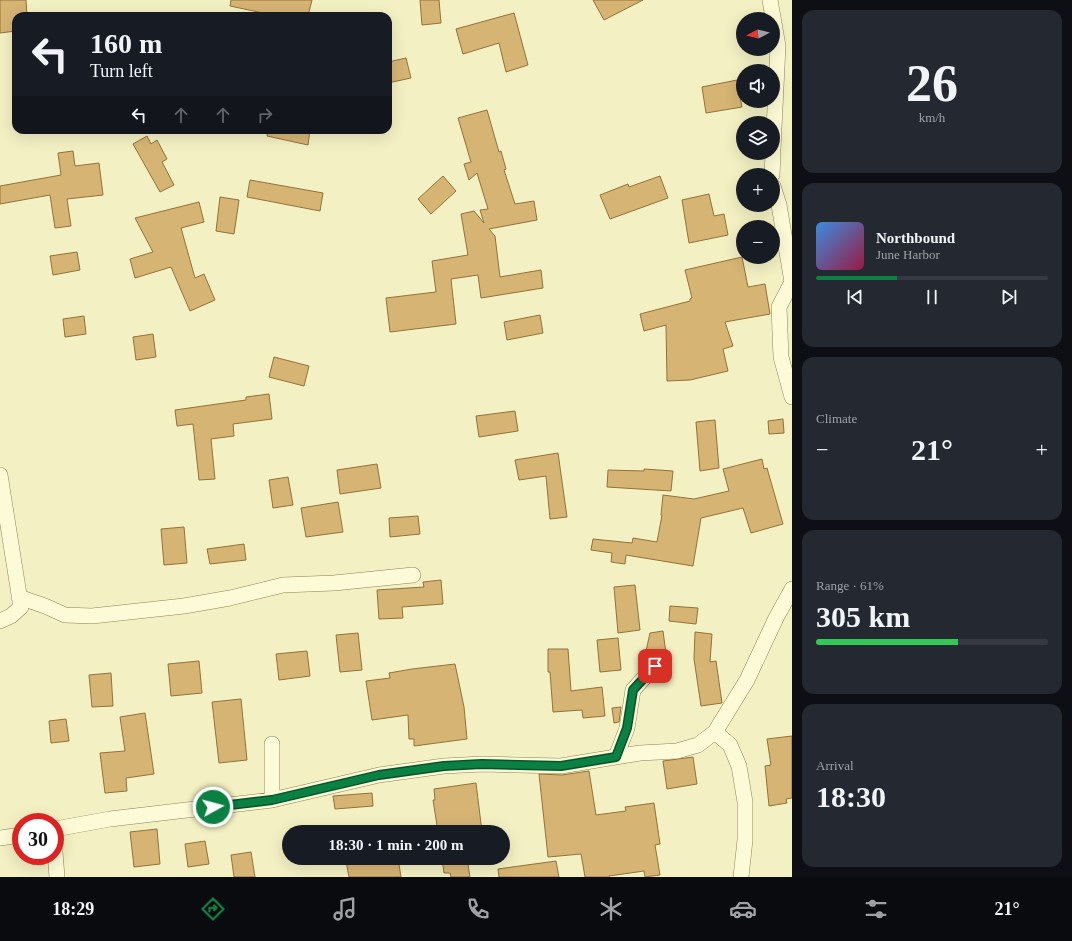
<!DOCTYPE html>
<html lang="en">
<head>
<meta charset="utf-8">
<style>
	body { margin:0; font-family:Georgia,serif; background:#242831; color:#f1f3f6; height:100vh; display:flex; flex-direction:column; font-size:15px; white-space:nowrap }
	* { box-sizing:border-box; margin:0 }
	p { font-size:13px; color:#9ea1a6 }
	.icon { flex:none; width:22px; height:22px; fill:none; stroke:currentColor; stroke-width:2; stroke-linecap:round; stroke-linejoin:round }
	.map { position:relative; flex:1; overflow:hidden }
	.panel { display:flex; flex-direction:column; gap:10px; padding:10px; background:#0d0f14; width:280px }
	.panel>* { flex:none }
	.banner { position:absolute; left:12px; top:12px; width:380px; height:122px; border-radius:12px; box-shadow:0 4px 16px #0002; background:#171b24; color:#f1f3f6; overflow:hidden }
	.needle { width:26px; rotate:263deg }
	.fabs { position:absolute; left:736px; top:12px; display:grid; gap:8px }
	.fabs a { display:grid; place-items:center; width:44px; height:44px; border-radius:50%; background:#171b24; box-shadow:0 4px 16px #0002; font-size:20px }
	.speed { position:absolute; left:12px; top:813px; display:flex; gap:8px; font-size:20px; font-weight:700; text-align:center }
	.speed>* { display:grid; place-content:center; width:52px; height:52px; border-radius:50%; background:#171b24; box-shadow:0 4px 16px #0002; line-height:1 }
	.speed .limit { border:6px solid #d22; background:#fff; color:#111 }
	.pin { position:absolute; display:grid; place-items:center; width:34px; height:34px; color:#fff; margin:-17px; border-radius:8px; box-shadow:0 2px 6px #0006 }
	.me { position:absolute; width:44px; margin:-22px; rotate:83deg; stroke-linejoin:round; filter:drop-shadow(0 0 3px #0008) }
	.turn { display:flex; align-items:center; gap:14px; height:84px; padding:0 12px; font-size:18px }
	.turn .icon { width:52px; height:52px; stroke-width:2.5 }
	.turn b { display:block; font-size:28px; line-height:34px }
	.lanes { display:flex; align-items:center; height:38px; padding:0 12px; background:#0003; justify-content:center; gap:20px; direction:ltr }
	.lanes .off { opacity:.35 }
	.big { font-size:30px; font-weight:700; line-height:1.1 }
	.panel .widget { flex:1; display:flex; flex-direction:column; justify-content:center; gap:6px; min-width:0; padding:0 14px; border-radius:12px; background:#242831 }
	.panel .dial { align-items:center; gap:0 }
	.dial b { font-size:52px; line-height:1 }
	.song { display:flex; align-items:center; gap:12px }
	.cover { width:48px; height:48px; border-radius:6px; background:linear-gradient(135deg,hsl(210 70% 55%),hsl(340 70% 35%)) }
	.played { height:4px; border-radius:2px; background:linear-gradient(90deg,#0b8043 35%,#363941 35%) }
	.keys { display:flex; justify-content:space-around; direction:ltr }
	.heat { display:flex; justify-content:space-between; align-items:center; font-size:22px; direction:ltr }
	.charge { height:6px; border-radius:3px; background:linear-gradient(90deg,#34c759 61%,#363941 0) }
	.trip { position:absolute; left:282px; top:825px; width:228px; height:40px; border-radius:20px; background:#171b24; box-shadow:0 4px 16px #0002; font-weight:700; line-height:40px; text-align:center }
	.menu { display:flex; height:64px; justify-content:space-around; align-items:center; background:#090b0e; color:#9ea1a6 }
	.menu .icon { width:28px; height:28px }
	.menu .selected { color:#0b8043 }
	.menu b { font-size:18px; color:#f1f3f6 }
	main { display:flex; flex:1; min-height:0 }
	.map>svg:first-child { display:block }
	.building { fill:#d6b474; stroke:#937239 }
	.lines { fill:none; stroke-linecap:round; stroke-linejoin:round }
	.street-casing { stroke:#908357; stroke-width:16 }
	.street { stroke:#fdfad7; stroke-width:15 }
	.route-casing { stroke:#07532c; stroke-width:10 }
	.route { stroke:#0b8043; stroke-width:7 }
</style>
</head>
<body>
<main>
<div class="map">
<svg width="792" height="877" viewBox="0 0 792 877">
	<rect width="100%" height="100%" fill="#f3f0c3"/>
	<path class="building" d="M0,0h26l1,16h-11v15l-16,2z
		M231,0h81l-4,16h-31l-47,-10z
		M420,0h19l2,23 -19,2z
		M593,0h50l-39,20z
		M514,13l14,52 -22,7 -7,-29 -36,11 -7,-25z
		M406,58l5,20 -23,5v-21z
		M737,80l5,27 -36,6 -4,-26z
		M487,110l12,42 2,-1 5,18 -2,1 11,34 19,-3 3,19 -48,9 6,7 5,41 41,-7 2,18 -62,10 -3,-23 -27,4 5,45 -66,8 -4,-34 50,-6 -4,-31 36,-6 -7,-41 13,-3 10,12 -4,-13 8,-1 -11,-36 -8,7 -5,-16 7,-2 -13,-44z
		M268,130h42l-2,15 -41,-9z
		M147,136l4,8 6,-4 10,19 -5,3 12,23 -14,7 -27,-48z
		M73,151l2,15 24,-3 4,32 -36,4 4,27 -16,2 -5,-33 -50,9v-18l61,-11 -3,-22z
		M443,176l13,15 -25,23 -13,-15z
		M660,176l8,22 -58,21 -10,-24 28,-11 1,3z
		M250,180l73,13 -3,18 -73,-14z
		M709,194l5,22 10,-2 4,21 -39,8 -7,-43z
		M220,197l19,3 -5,34 -18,-3z
		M199,202l5,20 -23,6 14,50 9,-4 11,26 -25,11 -19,-44 -36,11 -5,-19 23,-7 -18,-34z
		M77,252l3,18 -27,5 -3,-19z
		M742,257l6,30 17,-3 5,30 -45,8 8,24 -10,3 5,22 -38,9 -23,1 -1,-56 -22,6 -4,-17 50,-13v-2l2,-1 -7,-28z
		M540,315l3,18 -36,7 -3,-18z
		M84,316l2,18 -21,3 -2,-18z
		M153,334l3,23 -20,3 -3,-23z
		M274,357l35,9 -5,20 -35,-9z
		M269,394l3,25 -39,5 1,12 -23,3 4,40 -16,1 -6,-56 -16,2 -2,-16 71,-10v-3z
		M515,411l3,20 -39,6 -3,-21z
		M783,419l1,14 -15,1 -1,-13z
		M715,420l4,48 -19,3 -4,-49z
		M558,453l9,64 -17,2 -4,-43 -27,4 -4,-20z
		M762,459l2,10 3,-1 16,56 -32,9 -8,-25 -42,10 -8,48 -67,-11 -1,9 -14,-2 1,-9 -21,-3 2,-11 39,4 1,-5 24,4 5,-27h-1l2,-20 31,4 35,-8 -6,-22z
		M377,464l4,24 -41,6 -3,-24z
		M644,469l29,2 -2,20 -64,-4 1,-17 36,1z
		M288,477l5,28 -20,3 -4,-28z
		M338,502l5,30 -37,5 -5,-29z
		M418,516l2,18 -30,3 -1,-19z
		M184,527l3,36 -23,2 -3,-36z
		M244,544l2,16 -36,4 -3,-15z
		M441,580l2,24 -41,3 1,11 -24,1 -2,-29 47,-3 -1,-5z
		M635,585l5,45 -22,3 -4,-46z
		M670,606l28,2 -2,16 -27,-3z
		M663,631l4,30h-5l-5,-4 -5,1 -5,3 -1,-10 4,-18z
		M695,632l17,2 -2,28 6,-1 6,42 -21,3 -7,-47z
		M358,633l4,37 -22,2 -4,-37z
		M618,638l3,32 -21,2 -3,-32z
		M548,649h20l3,42 31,-4 3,29 -22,2 -1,-8 -29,2 -3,-40h-2z
		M307,651l3,25 -31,4 -3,-26z
		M199,661l3,32 -31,3 -3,-32z
		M455,664l9,43 3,32 -53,7v-7h-5l-1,-24 -36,5 -6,-39 24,-3 -1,-5 23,-4z
		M111,673l2,33 -21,1 -3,-32z
		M241,699l6,61 -28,3 -7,-61z
		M621,707l-2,15 -5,1 -2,-15z
		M145,713l9,61 -28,4 1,13 -22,2 -5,-40 25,-2 -5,-34z
		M66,719l3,22 -18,2 -2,-22z
		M792,736v62l-6,1 1,4 -18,3 -4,-40 6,-1 -4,-26z
		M693,757l4,27 -30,5 -4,-28z
		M589,771l7,44 30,-4 -1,-4 29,-4 6,41 -5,1 5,30 -15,2 -1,-6 -35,5v1h-24l-4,-23 -33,3 -9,-83 23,1z
		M476,783l6,49h-44l-5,-32h2l-1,-11z
		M372,793l1,13 -38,3 -2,-13z
		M157,829l3,35 -26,3 -4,-35z
		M205,841l4,23 -21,3 -3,-23z
		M251,852l4,25h-21l-3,-22z
		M367,858h31l3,19h-52l-3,-16z
		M442,858h25l3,19h-19l-1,-4h-6z
		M556,861l3,16h-60l-1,-8z"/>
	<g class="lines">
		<g class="street-casing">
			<path id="street" d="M770,0l8,46 -5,103
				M772,175l1,-22
				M773,186l6,19 13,77 -13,25 2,50 11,40
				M0,475l21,132 -10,9 -11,5
				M19,597l26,9 20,9 27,1 92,-10 46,-8 53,-13 51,-2 79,-8
				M715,732l15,13 9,21 6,36v38l-4,37
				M616,757l11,-29 6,-38 22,-24
				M272,800v-56
				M55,829l55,-10 162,-19 107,-25 65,-9 38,-2 79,2 79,-13 37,-2 21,-6 17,-13 32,-52 29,-62 16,-29
				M0,838l21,-3
				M55,852l2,25"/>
		</g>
		<use href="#street" class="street"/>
	</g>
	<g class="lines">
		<g class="route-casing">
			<path id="route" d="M213,807l59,-7 107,-25 65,-9 38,-2 79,2 55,-9 11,-29 6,-38 22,-24"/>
		</g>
		<use href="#route" class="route"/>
	</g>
</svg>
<div class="fabs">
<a><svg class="needle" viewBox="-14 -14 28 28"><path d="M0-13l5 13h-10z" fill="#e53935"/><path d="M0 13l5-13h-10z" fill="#9ea1a6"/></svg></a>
<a><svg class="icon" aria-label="sound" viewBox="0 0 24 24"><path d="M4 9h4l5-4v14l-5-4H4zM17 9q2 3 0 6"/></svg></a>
<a><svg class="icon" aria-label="layers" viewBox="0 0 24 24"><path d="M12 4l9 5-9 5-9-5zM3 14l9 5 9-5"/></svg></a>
<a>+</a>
<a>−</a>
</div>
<div class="speed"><div class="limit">30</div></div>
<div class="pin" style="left:655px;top:666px;background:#d93025"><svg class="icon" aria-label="arrive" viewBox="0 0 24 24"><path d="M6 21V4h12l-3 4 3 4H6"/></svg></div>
<svg class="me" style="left:213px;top:807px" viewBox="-20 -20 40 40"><circle r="17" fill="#0b8043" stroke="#fff" stroke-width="3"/><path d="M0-11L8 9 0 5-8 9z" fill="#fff"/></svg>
<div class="trip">18:30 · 1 min · 200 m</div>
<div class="banner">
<div class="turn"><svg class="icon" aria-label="left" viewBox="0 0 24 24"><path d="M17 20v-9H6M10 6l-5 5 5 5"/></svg><div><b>160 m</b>Turn left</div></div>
<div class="lanes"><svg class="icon" aria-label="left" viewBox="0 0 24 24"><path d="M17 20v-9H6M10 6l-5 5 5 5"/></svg><svg class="icon off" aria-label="ahead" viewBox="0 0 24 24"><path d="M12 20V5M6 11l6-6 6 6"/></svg><svg class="icon off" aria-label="ahead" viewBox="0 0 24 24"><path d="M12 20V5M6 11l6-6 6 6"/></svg><svg class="icon off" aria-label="right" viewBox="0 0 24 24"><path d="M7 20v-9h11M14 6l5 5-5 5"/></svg></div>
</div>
</div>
<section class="panel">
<div class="widget dial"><b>26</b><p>km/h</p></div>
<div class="widget">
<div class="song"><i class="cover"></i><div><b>Northbound</b><p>June Harbor</p></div></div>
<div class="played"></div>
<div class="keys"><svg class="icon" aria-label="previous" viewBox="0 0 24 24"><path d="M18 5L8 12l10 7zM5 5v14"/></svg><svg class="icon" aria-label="pause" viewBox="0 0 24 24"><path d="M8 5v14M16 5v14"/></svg><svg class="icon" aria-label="next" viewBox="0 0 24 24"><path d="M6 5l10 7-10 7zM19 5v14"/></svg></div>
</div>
<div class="widget"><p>Climate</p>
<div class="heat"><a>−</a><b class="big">21°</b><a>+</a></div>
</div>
<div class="widget"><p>Range · 61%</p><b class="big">305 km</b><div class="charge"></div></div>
<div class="widget"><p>Arrival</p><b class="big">18:30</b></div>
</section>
</main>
<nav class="menu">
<b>18:29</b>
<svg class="icon selected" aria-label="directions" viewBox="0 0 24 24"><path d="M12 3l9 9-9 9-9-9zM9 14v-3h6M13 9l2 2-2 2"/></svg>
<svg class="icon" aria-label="music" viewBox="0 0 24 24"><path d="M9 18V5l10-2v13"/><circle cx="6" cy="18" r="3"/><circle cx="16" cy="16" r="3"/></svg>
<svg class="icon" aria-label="phone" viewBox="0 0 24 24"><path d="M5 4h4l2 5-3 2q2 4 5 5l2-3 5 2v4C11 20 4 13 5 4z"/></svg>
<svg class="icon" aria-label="climate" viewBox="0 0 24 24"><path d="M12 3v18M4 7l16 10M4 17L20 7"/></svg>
<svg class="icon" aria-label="car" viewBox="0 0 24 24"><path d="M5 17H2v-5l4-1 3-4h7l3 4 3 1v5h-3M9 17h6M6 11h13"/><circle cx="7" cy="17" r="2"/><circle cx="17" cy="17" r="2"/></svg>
<svg class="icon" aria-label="filters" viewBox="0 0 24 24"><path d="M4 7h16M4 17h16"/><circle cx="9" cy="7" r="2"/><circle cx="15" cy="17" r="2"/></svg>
<b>21°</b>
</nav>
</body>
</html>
